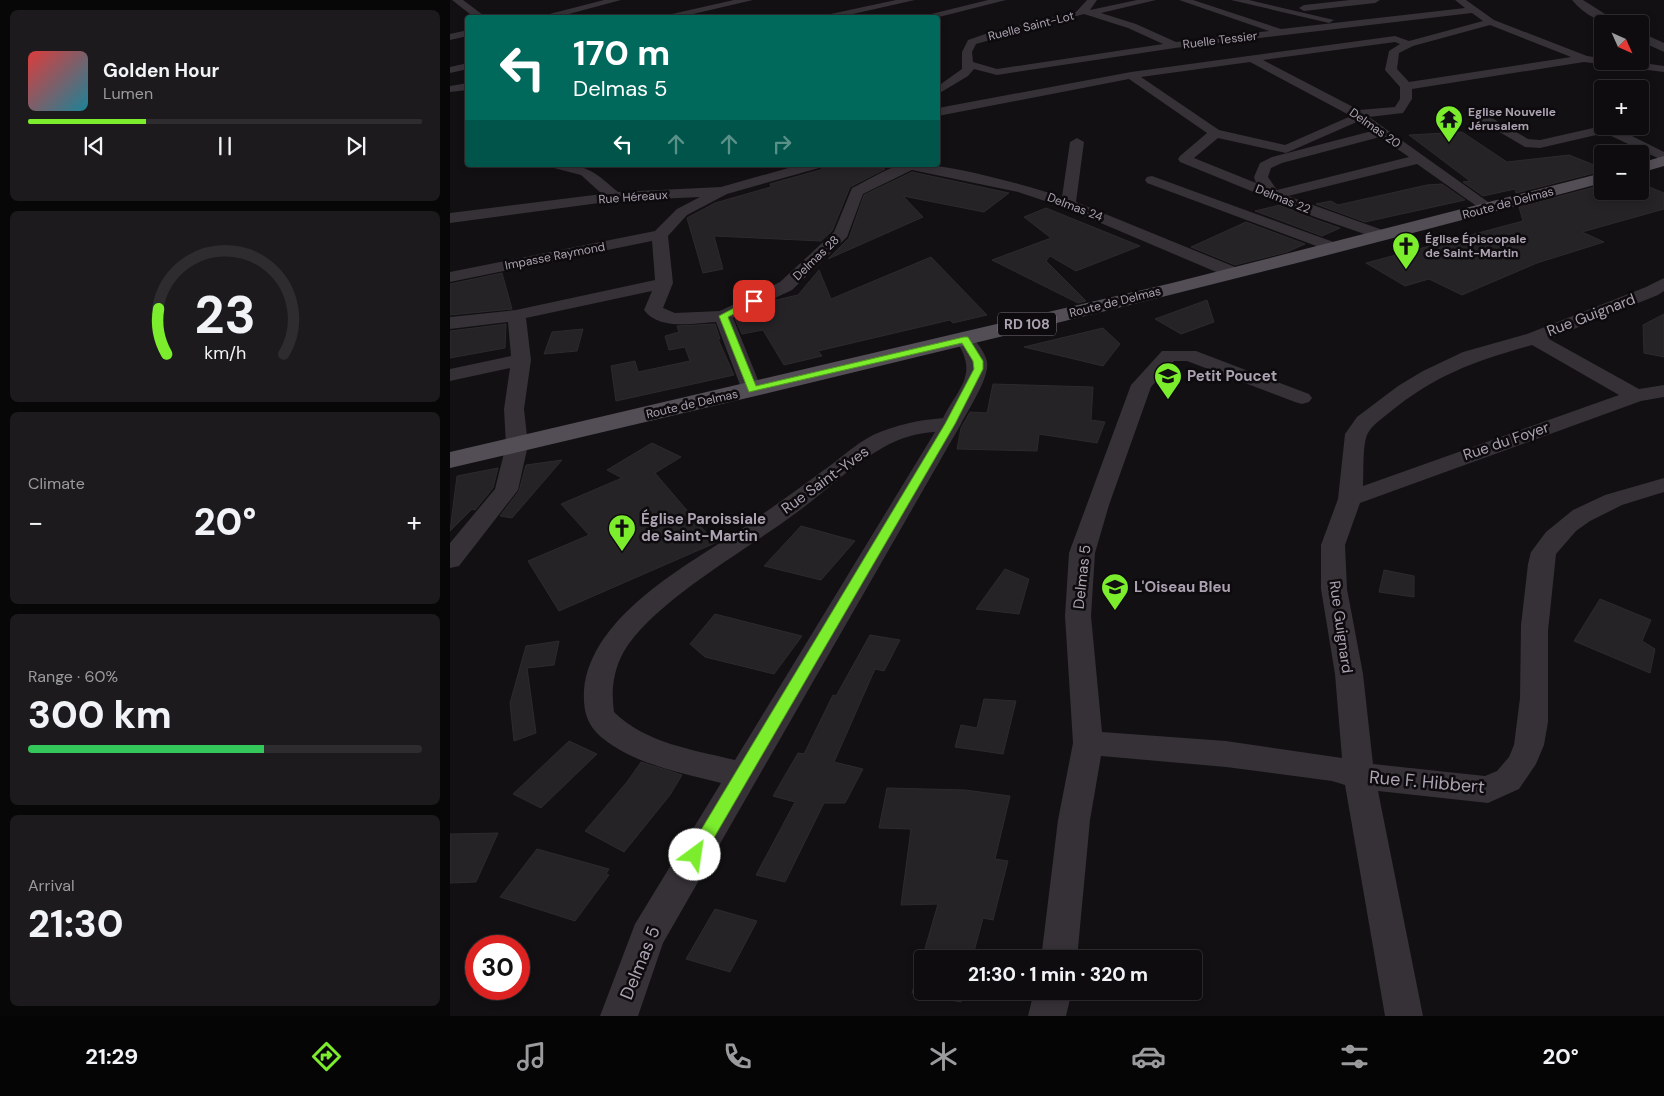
<!DOCTYPE html>
<html lang="en">
<head>
<meta charset="utf-8">
<style>
	body { margin:0; font-family:"DM Sans",sans-serif; background:#1c1a1c; color:#f1f3f6; height:100vh; display:flex; flex-direction:column; font-size:19px; white-space:nowrap }
	* { box-sizing:border-box; margin:0 }
	p { font-size:16px; color:#9b9b9e }
	.icon { flex:none; width:28px; height:28px; fill:none; stroke:currentColor; stroke-width:2; stroke-linecap:round; stroke-linejoin:round }
	.map { position:relative; flex:1; overflow:hidden }
	.drawer { display:flex; flex-direction:column; gap:10px; padding:10px; background:#080708; width:450px }
	.drawer>* { flex:none }
	.guide { position:absolute; left:15px; top:15px; width:475px; height:152px; border-radius:5px; box-shadow:0 2px 8px #0003,0 0 0 1px #2e2c2e; background:#00695c; color:#fff; overflow:hidden }
	.needle { width:32px; rotate:135deg }
	.fabs { position:absolute; left:1144px; top:15px; display:grid; gap:10px }
	.fabs a { display:grid; place-items:center; width:55px; height:55px; border-radius:5px; background:#0e0c0e; box-shadow:0 2px 8px #0003,0 0 0 1px #2e2c2e; font-size:25px }
	.speed { position:absolute; left:15px; top:935px; display:flex; gap:10px; font-size:25px; font-weight:700; text-align:center }
	.speed>* { display:grid; place-content:center; width:65px; height:65px; border-radius:50%; background:#0e0c0e; box-shadow:0 2px 8px #0003,0 0 0 1px #2e2c2e; line-height:1 }
	.speed .limit { border:8px solid #d22; background:#fff; color:#111 }
	.pin { position:absolute; display:grid; place-items:center; width:42px; height:42px; color:#fff; margin:-21px; border-radius:10px; box-shadow:0 2px 8px #0006 }
	.me { position:absolute; width:55px; margin:-28px; rotate:31deg; stroke-linejoin:round; filter:drop-shadow(0 0 4px #0008) }
	.turn { display:flex; align-items:center; gap:18px; height:105px; padding:0 25px; font-size:22px }
	.turn .icon { width:65px; height:65px; stroke-width:2.5 }
	.turn b { display:block; font-size:35px; line-height:42px }
	.lanes { display:flex; align-items:center; height:48px; padding:0 25px; background:#0003; justify-content:center; gap:25px; direction:ltr }
	.lanes .off { opacity:.35 }
	.big { font-size:38px; font-weight:800; line-height:1.1 }
	.drawer .tile { flex:1; display:flex; flex-direction:column; justify-content:center; gap:8px; min-width:0; padding:0 18px; border-radius:8px; background:#1c1a1c }
	.drawer .dial { align-items:center; gap:0 }
	.dial svg { height:130px; overflow:visible; fill:none; stroke:#2e2c2e; stroke-width:7; stroke-linecap:round; text-anchor:middle }
	.dial text { fill:#f1f3f6; stroke:none }
	.song { display:flex; align-items:center; gap:15px }
	.cover { width:60px; height:60px; border-radius:8px; background:linear-gradient(135deg,hsl(0 70% 55%),hsl(190 70% 35%)) }
	.played { height:5px; border-radius:2px; background:linear-gradient(90deg,#7bed2d 30%,#2e2c2e 30%) }
	.keys { display:flex; justify-content:space-around; direction:ltr }
	.heat { display:flex; justify-content:space-between; align-items:center; font-size:28px; direction:ltr }
	.charge { height:8px; border-radius:4px; background:linear-gradient(90deg,#34c759 60%,#2e2c2e 0) }
	.trip { position:absolute; left:464px; top:950px; width:288px; height:50px; border-radius:5px; background:#0e0c0e; box-shadow:0 2px 8px #0003,0 0 0 1px #2e2c2e; font-weight:800; line-height:50px; text-align:center }
	.menu { display:flex; height:80px; justify-content:space-around; align-items:center; background:#060506; color:#9b9b9e }
	.menu .icon { width:35px; height:35px }
	.menu .active { color:#7bed2d }
	.menu b { font-size:22px; color:#f1f3f6 }
	main { display:flex; flex:1; min-height:0 }
	.map>svg:first-child { display:block }
	.building { fill:#262326; stroke:#2d2a2e }
	.lines { fill:none; stroke-linecap:round; stroke-linejoin:round }
	.minor { fill:#353137; fill-rule:evenodd }
	.tertiary { fill:#353137; fill-rule:evenodd }
	.primary { fill:#534d56; fill-rule:evenodd }
	.route { fill:#7bed2d; stroke:#509a1d }
	.labels { text-anchor:middle; dominant-baseline:central; stroke-width:5; stroke-linejoin:round; paint-order:stroke }
	.far-street-label { font-size:12px; fill:#aca2b2; stroke:#0d0b0d }
	.far-poi-label { font-size:12px; font-weight:bold; fill:#aca2b2; stroke:#0d0b0d; text-anchor:start }
	.shield { fill:#0d0b0d; stroke:#7c7580; stroke-width:1 }
	.shield-label { font-size:14px; font-weight:bold; fill:#aca2b2 }
	.street-label { font-size:15px; fill:#aca2b2; stroke:#0d0b0d }
	.poi-label { font-size:15px; font-weight:bold; fill:#aca2b2; stroke:#0d0b0d; text-anchor:start }
	.near-street-label { font-size:18px; fill:#aca2b2; stroke:#0d0b0d }
</style>
</head>
<body>
<main>
<section class="drawer">
<div class="tile">
<div class="song"><i class="cover"></i><div><b>Golden Hour</b><p>Lumen</p></div></div>
<div class="played"></div>
<div class="keys"><svg class="icon" aria-label="previous" viewBox="0 0 24 24"><path d="M18 5L8 12l10 7zM5 5v14"/></svg><svg class="icon" aria-label="pause" viewBox="0 0 24 24"><path d="M8 5v14M16 5v14"/></svg><svg class="icon" aria-label="next" viewBox="0 0 24 24"><path d="M6 5l10 7-10 7zM19 5v14"/></svg></div>
</div>
<div class="tile dial"><svg viewBox="0 0 100 80">
<path d="M14 69A42 42 0 1 1 86 69"/>
<path d="M14 69A42 42 0 0 1 9 41" stroke="#7bed2d"/>
<text x="50" y="56" font-size="32" font-weight="700">23</text>
<text x="50" y="72" font-size="11">km/h</text>
</svg></div>
<div class="tile"><p>Climate</p>
<div class="heat"><a>−</a><b class="big">20°</b><a>+</a></div>
</div>
<div class="tile"><p>Range · 60%</p><b class="big">300 km</b><div class="charge"></div></div>
<div class="tile"><p>Arrival</p><b class="big">21:30</b></div>
</section>
<div class="map">
<svg width="1214" height="1016" viewBox="0 0 1214 1016">
	<rect width="100%" height="100%" fill="#121012"/>
	<path class="building" d="M1012,132l45,30 62,-7 33,13v3l-86,22 -1,-4 -32,7 -20,-14 7,-1 -61,-46z
		M378,165h43l14,4 -35,18 -18,44 -11,10 -107,-5 9,33 -20,4 -16,-55 28,-15 56,-16 -1,-3 50,-14z
		M462,172l97,21 -25,19 -81,-16 20,21 -95,42 21,-21 15,-43z
		M1190,183l24,10v16l-82,23 22,10 -67,21 -75,32 -33,-16 -24,7 -39,-23 157,-42 -4,-14 83,-22v6h38z
		M992,184l23,16 -100,22 -49,-18 15,-3 7,4 89,-20z
		M830,205l34,14 26,9 -18,8 -67,-25z
		M596,208l94,38 -64,25 -26,-15 -4,5 40,40 -8,2 -86,-43 59,-22 -27,-21z
		M796,222l59,22 -18,8 -52,13 -44,-18z
		M481,257l56,58 -34,8 -3,-3 -132,31 4,5 -38,9 -21,-35 -21,4 -7,-15 41,-19 22,-5 21,-25 12,29z
		M52,273l10,36 -62,6v-31z
		M757,300l7,22 -33,12 -26,-15z
		M1214,314v43l-20,-4 -1,-28z
		M56,324l-1,24 -55,10v-27z
		M265,324l5,15h-2l16,36 -118,26 -5,-35 24,-5 3,11 52,-11 -5,-14 -16,3 -4,-14 14,-4 -2,-6z
		M653,328l17,16 -17,22 -79,-19z
		M133,329l-6,22 -33,3 8,-22z
		M543,384l100,3 -2,33 14,2 -8,21 -58,-9 -2,17 -80,-2 4,-21 9,-16 17,1z
		M202,443l29,14 -26,16 60,70 -156,68 -31,-50 61,-26 -28,-31 61,-26 -15,-8z
		M112,460l-50,58 -12,-2 19,-25 7,-26z
		M48,468l-5,20 -18,22 -3,-1 -22,22 7,-55z
		M351,526l54,15 -34,39 -57,-14z
		M555,569l24,10 -10,35 -43,-5z
		M934,570l30,6v21l-35,-5z
		M1150,599l51,21 -9,21 13,8 -5,24 -76,-32z
		M265,614l71,18 16,4 -28,38 -69,-17 -15,-13z
		M420,635l30,5 -16,31 -9,-2 -41,93 29,7 -18,34h-21l-39,79 -29,-7 39,-73 -22,-6 25,-43 6,1 29,-59 3,1z
		M109,641l-5,24 -27,3 9,65 -22,8 -4,-38 16,-57z
		M534,699l32,2 -13,53 -48,-7 6,-22 16,3z
		M119,741l28,13 -56,54 -28,-14z
		M191,762l41,13 -12,20 -46,57 -39,-21 42,-49z
		M437,788l78,2 45,6 -15,63 13,2 -15,59 -10,-2 -11,41h-50v32h42l-3,11 -49,-9 26,-89 -37,1 10,-76 -32,-1z
		M48,833l-22,49 -26,1v-49z
		M87,849l72,20 -3,5 3,1 -34,46 -75,-24z
		M265,909l42,12 -27,51 -44,-13z"/>
	<g class="lines">
		<path class="minor" d="M2,0h11l24,18h-12z
			M154,0h17l-67,18h-20z
			M284,0h19l-77,18h-22z
			M446,0h19l-80,18h-23z
			M538,0h18l-71,18h-20z
			M637,0h10l-7,10 47,-10h19l-55,13 35,11 40,18 93,-11 -90,-31h14l88,29 184,-21 -10,-8h11l28,20 93,36 15,2v3h27l35,5v6l-80,-10 -172,27v10l-9,14 -34,4 129,92 -8,5 -5,-2 -68,-48 -129,32 100,36 2,3 -2,3 -6,2 -67,-23 -135,-55 -2,-3 2,-3 27,-23 -78,-54 -191,37v-8l193,-36 264,-36 14,5 74,-20 -11,-8 -297,35 -178,27 -23,-6 -6,7 -30,18v-8l24,-17v-17l6,-12 23,-8 85,-20zM634,14l44,14 35,16 -166,25 -24,-7 -1,-10 4,-8zM1040,25l81,32 -162,25 -12,-13 2,-16 14,-7zM945,42l5,2 -11,7 -4,19 15,17v12l-5,8 -36,3 -96,-50zM800,62l101,54 -66,29 -66,-15 -78,-53zM909,121l13,10 -100,26 -12,6 -6,14 2,6 -62,-25 24,-20 68,15zM930,137l29,20 -132,33 -9,-13 3,-9 11,-5z
			M781,0h18l85,20 -5,3z
			M900,0h30l-5,3 -71,8 -5,-3 5,-3z
			M18,30v6l-18,4v-6z
			M18,63v6l-18,4v-6z
			M18,83v7l-18,2v-6z
			M1028,110l50,29 12,1 62,-14h10l52,26v9l-59,-28 -65,15 -15,-1 -51,-30 -2,-3 2,-3z
			M627,138l7,4 -8,60 164,67 3,4 -3,4h-12l-165,-70 -45,-15 -106,-22 -49,24 -16,43 -55,53 -59,28 29,72 -3,4 -7,2 -7,-2 -3,-4 -26,-68c-21,1 -57,9 -72,-12l8,-19 -126,27 5,42 -7,49 4,36 -10,45 -59,76 -9,2v-25l45,-54 11,-44 -2,-36 6,-41 -60,13v-12l61,-13 -3,-34 -58,7v-12l66,-7 139,-30 -3,-39 -202,41v-10l205,-41 22,-22 23,-12 -86,4 -164,22v-10l152,-19 -21,-19 -27,-7 -2,-3c36,0 39,4 66,27l103,-5 78,-22h22l-2,3 -92,26 -40,21 -19,21 5,47 -10,25 12,5 45,-2 60,-29 54,-50 18,-44c15,-7 32,-19 49,-23 31,-7 128,21 161,32l8,-55z
			M702,176l187,68 2,3 -8,5 -6,-2 -180,-67 -2,-3 2,-3z
			M1214,278v13l-6,4 -109,44 90,50 25,-4v12l-23,4 -281,102 -15,42 2,44 16,85 10,90 112,12 12,-5 12,-14 5,-12 6,-47 1,-73 7,-61 3,-12 15,-20 27,-22 32,-15 59,-17v14l-42,13 -32,16 -14,10 -20,23 -8,77v91l-4,23 -8,19 -17,25 -31,14 -110,-12 45,225h-38l-40,-231 -13,-4 -106,-14 -125,-11 -11,64 -13,139h-36l17,-139 15,-77 -8,-127 4,-63 62,-168 31,-34h34l113,43 3,4 -3,4 -7,2 -7,-2 -108,-41h-13l-23,26 -42,118 -14,48 -4,63 11,116 124,9 116,17 -7,-84 -14,-85v-44l17,-46 7,-65 12,-17 41,-31 25,-15 40,-19 64,-18 119,-47zM1082,345l87,50 -256,91c1,-12 -1,-43 5,-53 5,-9 15,-15 22,-21 47,-38 85,-51 142,-67z
			M514,333l7,2c6,8 14,17 16,27 3,15 -19,48 -26,62l-298,519 -25,73h-38l35,-92 86,-141c-39,-10 -88,-19 -120,-46 -15,-13 -18,-28 -17,-47 7,-75 104,-125 159,-162 27,-19 54,-38 81,-58 16,-11 31,-26 49,-35 22,-10 46,-15 70,-17 17,-33 36,-44 12,-79l2,-4zM485,432l-200,328c-41,-10 -90,-17 -121,-48 -3,-21 -1,-40 9,-59 29,-51 125,-104 173,-140 29,-21 57,-49 88,-66 16,-9 33,-14 51,-15z
			M584,991h38l-6,25h-38z"/>
		<path class="tertiary" d="M1122,0h11l38,24c-19,0 -37,-9 -49,-24z
			M1190,32l24,11v9l-24,-11z"/>
		<path class="primary" d="M1214,156v10l-24,7v-10z
			M1152,173v10c-382,103 -767,195 -1152,285v-16l722,-169z"/>
	</g>
	<path class="route" d="M301,299l8,2 -31,16 28,69 208,-49h4l15,24v8l-28,55 -254,436 -6,3 -6,-3 -2,-5 2,-5 256,-426 29,-55 -1,-8 -11,-18 -213,49 -30,-76z"/>
	<defs>
		<g id="temple-pin" transform="scale(1.4375)"><path d="M0 17L-7.5 6A9.5 9.5 0 1 1 7.5 6Z" fill="#7bed2d" stroke="#0d0b0d"/><path d="M0-6L5-2H3V0L6.5 2.5H4V6H1.5V3h-3V6H-4V2.5H-6.5L-3 0V-2H-5Z" fill="#111"/></g>
		<g id="church-pin" transform="scale(1.4375)"><path d="M0 17L-7.5 6A9.5 9.5 0 1 1 7.5 6Z" fill="#7bed2d" stroke="#0d0b0d"/><path d="M-1.2-6h2.4v3.5h3.3v2.4h-3.3V6h-2.4V-.1h-3.3v-2.4h3.3Z" fill="#111"/></g>
		<g id="school-pin" transform="scale(1.4375)"><path d="M0 17L-7.5 6A9.5 9.5 0 1 1 7.5 6Z" fill="#7bed2d" stroke="#0d0b0d"/><path d="M0-5L7-2L0 1L-7-2ZM-4 1L0 2.5L4 1V4Q0 6-4 4Z" fill="#111"/></g>
	</defs>
	<g fill-rule="evenodd">
		<use href="#temple-pin" x="999" y="119"/>
		<use href="#church-pin" x="956" y="246"/>
		<use href="#school-pin" x="718" y="376"/>
		<use href="#church-pin" x="172" y="528"/>
		<use href="#school-pin" x="665" y="587"/>
	</g>
	<g class="labels">
		<g class="far-street-label">
			<text transform="translate(581 26) rotate(-14)">Ruelle Saint-Lot</text>
			<text transform="translate(770 40) rotate(-7)">Ruelle Tessier</text>
			<text transform="translate(925 128) rotate(35)">Delmas 20</text>
			<text transform="translate(183 197) rotate(-4)">Rue Héreaux</text>
			<text transform="translate(833 199) rotate(22)">Delmas 22</text>
			<text transform="translate(1058 203) rotate(-15)">Route de Delmas</text>
			<text transform="translate(625 207) rotate(21)">Delmas 24</text>
			<text transform="translate(105 256) rotate(-11)">Impasse Raymond</text>
			<text transform="translate(366 258) rotate(-44)">Delmas 28</text>
			<text transform="translate(665 302) rotate(-14)">Route de Delmas</text>
			<text transform="translate(242 404) rotate(-13)">Route de Delmas</text>
		</g>
		<g class="far-poi-label">
			<text x="1018" y="112">Eglise Nouvelle<tspan x="1018" dy="14">Jérusalem</tspan></text>
			<text x="975" y="239">Église Épiscopale<tspan x="975" dy="14">de Saint-Martin</tspan></text>
		</g>
		<rect class="shield" x="548" y="312.5" width="58" height="23" rx="4"/>
		<g class="shield-label">
			<text x="577" y="324">RD 108</text>
		</g>
		<g class="street-label">
			<text transform="translate(1141 315) rotate(-21)">Rue Guignard</text>
			<text transform="translate(1056 441) rotate(-19)">Rue du Foyer</text>
			<text transform="translate(375 480) rotate(-36)">Rue Saint-Yves</text>
			<text transform="translate(632 577) rotate(-84)">Delmas 5</text>
			<text transform="translate(891 627) rotate(82)">Rue Guignard</text>
		</g>
		<g class="poi-label">
			<text x="737" y="376">Petit Poucet</text>
			<text x="191" y="519">Église Paroissiale<tspan x="191" dy="17">de Saint-Martin</tspan></text>
			<text x="684" y="587">L'Oiseau Bleu</text>
		</g>
		<g class="near-street-label">
			<text transform="translate(977 782) rotate(5)">Rue F. Hibbert</text>
			<text transform="translate(190 963) rotate(-68)">Delmas 5</text>
		</g>
	</g>
</svg>
<div class="fabs">
<a><svg class="needle" viewBox="-14 -14 28 28"><path d="M0-13l5 13h-10z" fill="#e53935"/><path d="M0 13l5-13h-10z" fill="#9b9b9e"/></svg></a>
<a>+</a>
<a>−</a>
</div>
<div class="speed"><div class="limit">30</div></div>
<div class="pin" style="left:304px;top:301px;background:#d93025"><svg class="icon" aria-label="arrive" viewBox="0 0 24 24"><path d="M6 21V4h12l-3 4 3 4H6"/></svg></div>
<svg class="me" style="left:245px;top:855px" viewBox="-20 -20 40 40"><circle r="19" fill="#fff"/><path d="M0-13L10 11 0 6-10 11z" fill="#7bed2d"/></svg>
<div class="trip">21:30 · 1 min · 320 m</div>
<div class="guide">
<div class="turn"><svg class="icon" aria-label="left" viewBox="0 0 24 24"><path d="M17 20v-9H6M10 6l-5 5 5 5"/></svg><div><b>170 m</b>Delmas 5</div></div>
<div class="lanes"><svg class="icon" aria-label="left" viewBox="0 0 24 24"><path d="M17 20v-9H6M10 6l-5 5 5 5"/></svg><svg class="icon off" aria-label="ahead" viewBox="0 0 24 24"><path d="M12 20V5M6 11l6-6 6 6"/></svg><svg class="icon off" aria-label="ahead" viewBox="0 0 24 24"><path d="M12 20V5M6 11l6-6 6 6"/></svg><svg class="icon off" aria-label="right" viewBox="0 0 24 24"><path d="M7 20v-9h11M14 6l5 5-5 5"/></svg></div>
</div>
</div>
</main>
<nav class="menu">
<b>21:29</b>
<svg class="icon active" aria-label="directions" viewBox="0 0 24 24"><path d="M12 3l9 9-9 9-9-9zM9 14v-3h6M13 9l2 2-2 2"/></svg>
<svg class="icon" aria-label="music" viewBox="0 0 24 24"><path d="M9 18V5l10-2v13"/><circle cx="6" cy="18" r="3"/><circle cx="16" cy="16" r="3"/></svg>
<svg class="icon" aria-label="phone" viewBox="0 0 24 24"><path d="M5 4h4l2 5-3 2q2 4 5 5l2-3 5 2v4C11 20 4 13 5 4z"/></svg>
<svg class="icon" aria-label="climate" viewBox="0 0 24 24"><path d="M12 3v18M4 7l16 10M4 17L20 7"/></svg>
<svg class="icon" aria-label="car" viewBox="0 0 24 24"><path d="M5 17H2v-5l4-1 3-4h7l3 4 3 1v5h-3M9 17h6M6 11h13"/><circle cx="7" cy="17" r="2"/><circle cx="17" cy="17" r="2"/></svg>
<svg class="icon" aria-label="filters" viewBox="0 0 24 24"><path d="M4 7h16M4 17h16"/><circle cx="9" cy="7" r="2"/><circle cx="15" cy="17" r="2"/></svg>
<b>20°</b>
</nav>
</body>
</html>
